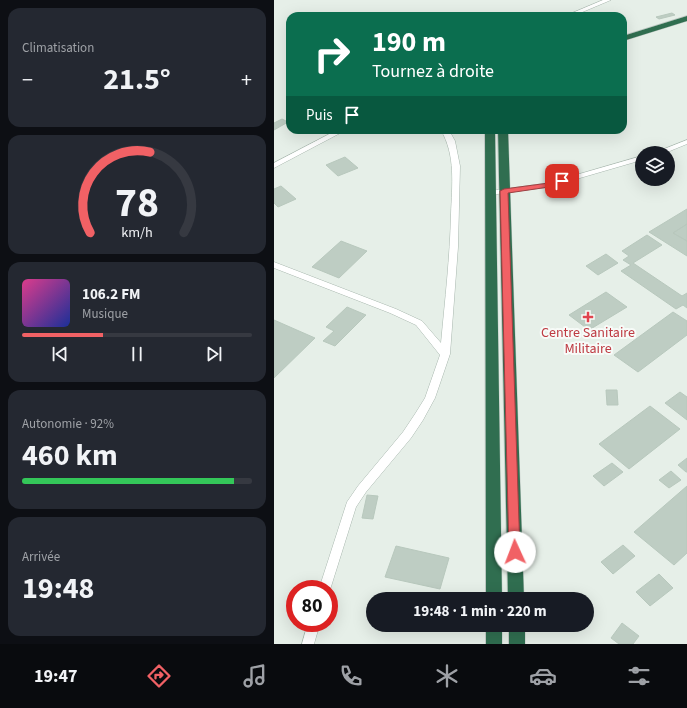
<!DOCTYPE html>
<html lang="fr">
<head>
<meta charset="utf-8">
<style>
	body { margin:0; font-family:"Source Sans 3",sans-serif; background:#242831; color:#f1f3f6; height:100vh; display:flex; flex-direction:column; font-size:15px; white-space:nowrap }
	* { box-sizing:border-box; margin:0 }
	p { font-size:13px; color:#9ea1a6 }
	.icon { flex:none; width:22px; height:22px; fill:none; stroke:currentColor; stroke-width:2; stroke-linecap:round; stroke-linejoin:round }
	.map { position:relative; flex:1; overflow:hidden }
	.details { display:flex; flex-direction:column; gap:8px; padding:8px; background:#0d0f14; width:274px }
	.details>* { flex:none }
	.guide { position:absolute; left:12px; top:12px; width:341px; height:122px; border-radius:12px; box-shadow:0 4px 16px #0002; background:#0b6e4f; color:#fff; overflow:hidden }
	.controls { position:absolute; left:361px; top:146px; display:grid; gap:8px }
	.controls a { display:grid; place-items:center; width:40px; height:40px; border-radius:50%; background:#171b24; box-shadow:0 4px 16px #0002; font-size:20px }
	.speed { position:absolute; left:12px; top:580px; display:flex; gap:8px; font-size:20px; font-weight:700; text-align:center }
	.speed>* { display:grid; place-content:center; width:52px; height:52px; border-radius:50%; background:#171b24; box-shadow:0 4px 16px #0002; line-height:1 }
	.speed .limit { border:6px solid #d22; background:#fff; color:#111 }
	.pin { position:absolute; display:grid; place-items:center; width:34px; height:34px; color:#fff; margin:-17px; border-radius:8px; box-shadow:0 2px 6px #0006 }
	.me { position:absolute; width:44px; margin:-22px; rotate:358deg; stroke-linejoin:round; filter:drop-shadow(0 0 3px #0008) }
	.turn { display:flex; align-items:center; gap:14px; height:84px; padding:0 20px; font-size:18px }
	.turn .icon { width:52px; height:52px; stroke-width:2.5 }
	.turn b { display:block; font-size:28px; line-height:34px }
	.then { display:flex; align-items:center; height:38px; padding:0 20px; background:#0003; gap:8px; font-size:15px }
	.big { font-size:30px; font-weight:700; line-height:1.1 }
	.details .widget { flex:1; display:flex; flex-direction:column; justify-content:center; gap:6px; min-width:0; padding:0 14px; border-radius:12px; background:#242831 }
	.details .dial { align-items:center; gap:0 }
	.dial svg { height:104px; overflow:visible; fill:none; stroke:#363941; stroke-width:7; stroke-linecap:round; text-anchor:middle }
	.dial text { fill:#f1f3f6; stroke:none }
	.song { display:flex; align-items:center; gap:12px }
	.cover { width:48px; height:48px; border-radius:6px; background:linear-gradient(135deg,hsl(330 70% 55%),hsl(230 70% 35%)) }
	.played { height:4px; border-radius:2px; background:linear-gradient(90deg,#f16165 35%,#363941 35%) }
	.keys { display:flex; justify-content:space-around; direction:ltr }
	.heat { display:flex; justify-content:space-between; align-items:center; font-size:22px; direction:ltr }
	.charge { height:6px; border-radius:3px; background:linear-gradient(90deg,#34c759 92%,#363941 0) }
	.trip { position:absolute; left:92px; top:592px; width:228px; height:40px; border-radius:20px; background:#171b24; box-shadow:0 4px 16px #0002; font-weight:700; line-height:40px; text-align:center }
	.tabs { display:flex; height:64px; justify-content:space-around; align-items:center; background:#090b0e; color:#9ea1a6 }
	.tabs .icon { width:28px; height:28px }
	.tabs .current { color:#f16165 }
	.tabs b { font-size:18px; color:#f1f3f6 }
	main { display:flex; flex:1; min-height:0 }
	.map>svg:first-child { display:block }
	.building { fill:#becdc3; stroke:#b8c8bd }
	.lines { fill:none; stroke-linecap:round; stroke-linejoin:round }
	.lane-casing { stroke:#a8b7ae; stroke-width:1 }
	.highway-casing { stroke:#c2cac6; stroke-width:1 }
	.lane { fill:#fff; fill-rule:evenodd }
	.highway { fill:#306e50; fill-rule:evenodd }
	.route { fill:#f16165; stroke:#9d3f42 }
	.health-dot { fill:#e0444e; stroke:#f7fbf8; stroke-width:1.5 }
	.labels { text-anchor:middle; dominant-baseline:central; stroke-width:4; stroke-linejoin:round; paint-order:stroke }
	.health-label { font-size:14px; fill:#be3a42; stroke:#f7fbf8 }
</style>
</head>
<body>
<main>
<section class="details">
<div class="widget"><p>Climatisation</p>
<div class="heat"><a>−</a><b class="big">21.5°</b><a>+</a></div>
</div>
<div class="widget dial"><svg viewBox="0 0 100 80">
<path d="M14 69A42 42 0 1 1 86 69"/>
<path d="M14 69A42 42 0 0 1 60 7" stroke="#f16165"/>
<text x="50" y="56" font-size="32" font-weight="700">78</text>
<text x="50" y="72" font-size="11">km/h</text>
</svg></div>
<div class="widget">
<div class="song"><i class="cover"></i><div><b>106.2 FM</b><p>Musique</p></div></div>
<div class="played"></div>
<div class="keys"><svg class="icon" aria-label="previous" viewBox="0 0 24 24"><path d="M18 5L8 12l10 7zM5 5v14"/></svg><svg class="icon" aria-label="pause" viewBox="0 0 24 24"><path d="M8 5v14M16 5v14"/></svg><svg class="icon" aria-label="next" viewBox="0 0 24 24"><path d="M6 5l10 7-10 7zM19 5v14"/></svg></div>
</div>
<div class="widget"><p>Autonomie · 92%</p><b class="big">460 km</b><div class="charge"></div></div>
<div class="widget"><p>Arrivée</p><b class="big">19:48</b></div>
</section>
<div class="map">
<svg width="413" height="644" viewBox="0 0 413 644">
	<rect width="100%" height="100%" fill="#e6efe8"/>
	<path class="building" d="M398,13l3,2 -16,4 -3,-2z
		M8,119l6,3 -14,8v-7z
		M71,157l13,11 -20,8 -12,-11z
		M7,186l15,13 -18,8 -4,-4v-14z
		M413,209v15l-14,9 14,8v15l-38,-24z
		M413,224v17l-14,-8z
		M373,235l15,10 -29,18 49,33 5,-3v15l-4,-3 -7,4 -55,-38 10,-6 -8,-5 6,-4 -7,-5z
		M67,241l26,10 -28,27 -27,-11z
		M332,254l12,9 -20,12 -12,-9z
		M332,292l21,15 -38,23 -20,-15z
		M73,307l19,8 -31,31 -12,-5 11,-10 -8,-4z
		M399,312l14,9v14l-49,37 -24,-17z
		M0,320l41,18 -41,40z
		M332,390h11l1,15h-11z
		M406,392l7,5v23l-22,-17z
		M376,406l30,23 -51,40 -30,-25z
		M413,458v14h-1l-8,-7z
		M338,463l11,9 -19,14 -11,-10z
		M397,471l10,9 -12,8 -10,-8z
		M413,486v67l-13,12 -40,-33z
		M93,495l11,1 -5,23 -11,-1z
		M349,545l12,11 -22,18 -12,-12z
		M122,546l53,12 -9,31 -55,-12z
		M385,574l14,14 -23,18 -14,-14z
		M348,623l17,13 -6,8h-14l-8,-6z"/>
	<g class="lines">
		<g class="lane-casing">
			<path id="lane" d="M329,0h8l-38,16h-8z
				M63,130h9l-72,38v-5z
				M167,130h8l6,11 5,25 -2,81 -8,107 -15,44 -12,22 -12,18 -45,54 -10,15 -27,86v-4h-10l28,-87 11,-16 45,-54 12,-18 10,-16 15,-43 -24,-30 -26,-12 -116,-45v-6l122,47 26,12 19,22c4,-43 9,-86 10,-129 1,-29 5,-58 -10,-84z
				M413,140v4l-22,9h-11z
				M368,156v4l-93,27 -59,8 -4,-2 4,-2 58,-8z
				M34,623h12l-6,21h-12z"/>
		</g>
		<g class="highway-casing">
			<path id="highway" d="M413,16v5l-64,20v-5z
				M211,130h10l7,469h-16z
				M224,130h10l16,469h-16z
				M212,625h16v19h-16z
				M235,625h16v19h-16z"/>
		</g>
		<use href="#lane" class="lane"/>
		<use href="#highway" class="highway"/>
	</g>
	<path class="route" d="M286,179h2l4,2 -17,6 -41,6 12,359 -1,4 -4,1 -4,-1 -2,-4 -9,-361 4,-2 45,-6z"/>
	<path class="health-dot" d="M312 311h4v4h4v4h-4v4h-4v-4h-4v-4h4z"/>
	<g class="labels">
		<g class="health-label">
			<text x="314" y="333">Centre Sanitaire<tspan x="314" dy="16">Militaire</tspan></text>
		</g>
	</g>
</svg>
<div class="controls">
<a><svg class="icon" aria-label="layers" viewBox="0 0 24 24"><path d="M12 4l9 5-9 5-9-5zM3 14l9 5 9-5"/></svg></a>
</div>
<div class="speed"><div class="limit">80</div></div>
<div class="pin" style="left:288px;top:181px;background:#d93025"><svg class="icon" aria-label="arrive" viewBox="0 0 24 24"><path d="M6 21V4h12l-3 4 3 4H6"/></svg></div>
<svg class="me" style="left:241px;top:552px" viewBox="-20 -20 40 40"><circle r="19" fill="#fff"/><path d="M0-13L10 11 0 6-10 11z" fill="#f16165"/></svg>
<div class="trip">19:48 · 1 min · 220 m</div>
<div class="guide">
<div class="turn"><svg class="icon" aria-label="right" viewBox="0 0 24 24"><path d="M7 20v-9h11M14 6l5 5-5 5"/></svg><div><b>190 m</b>Tournez à droite</div></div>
<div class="then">Puis<svg class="icon" aria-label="arrive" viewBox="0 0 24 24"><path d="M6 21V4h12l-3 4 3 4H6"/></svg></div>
</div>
</div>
</main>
<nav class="tabs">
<b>19:47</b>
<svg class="icon current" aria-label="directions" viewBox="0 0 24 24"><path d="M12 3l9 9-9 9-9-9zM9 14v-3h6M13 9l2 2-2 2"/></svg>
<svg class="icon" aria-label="music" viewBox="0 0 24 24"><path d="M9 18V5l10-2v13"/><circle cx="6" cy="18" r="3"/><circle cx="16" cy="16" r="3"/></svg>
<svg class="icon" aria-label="phone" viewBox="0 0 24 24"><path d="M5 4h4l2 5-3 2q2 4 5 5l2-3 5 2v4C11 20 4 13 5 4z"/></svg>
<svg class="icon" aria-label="climate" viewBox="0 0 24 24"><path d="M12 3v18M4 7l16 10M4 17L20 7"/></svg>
<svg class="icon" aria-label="car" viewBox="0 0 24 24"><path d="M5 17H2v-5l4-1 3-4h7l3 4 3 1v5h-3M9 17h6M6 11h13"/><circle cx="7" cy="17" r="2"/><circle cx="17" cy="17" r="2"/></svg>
<svg class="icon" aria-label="filters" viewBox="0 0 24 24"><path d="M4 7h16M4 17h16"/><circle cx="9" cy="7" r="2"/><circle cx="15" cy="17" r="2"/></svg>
</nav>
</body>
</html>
